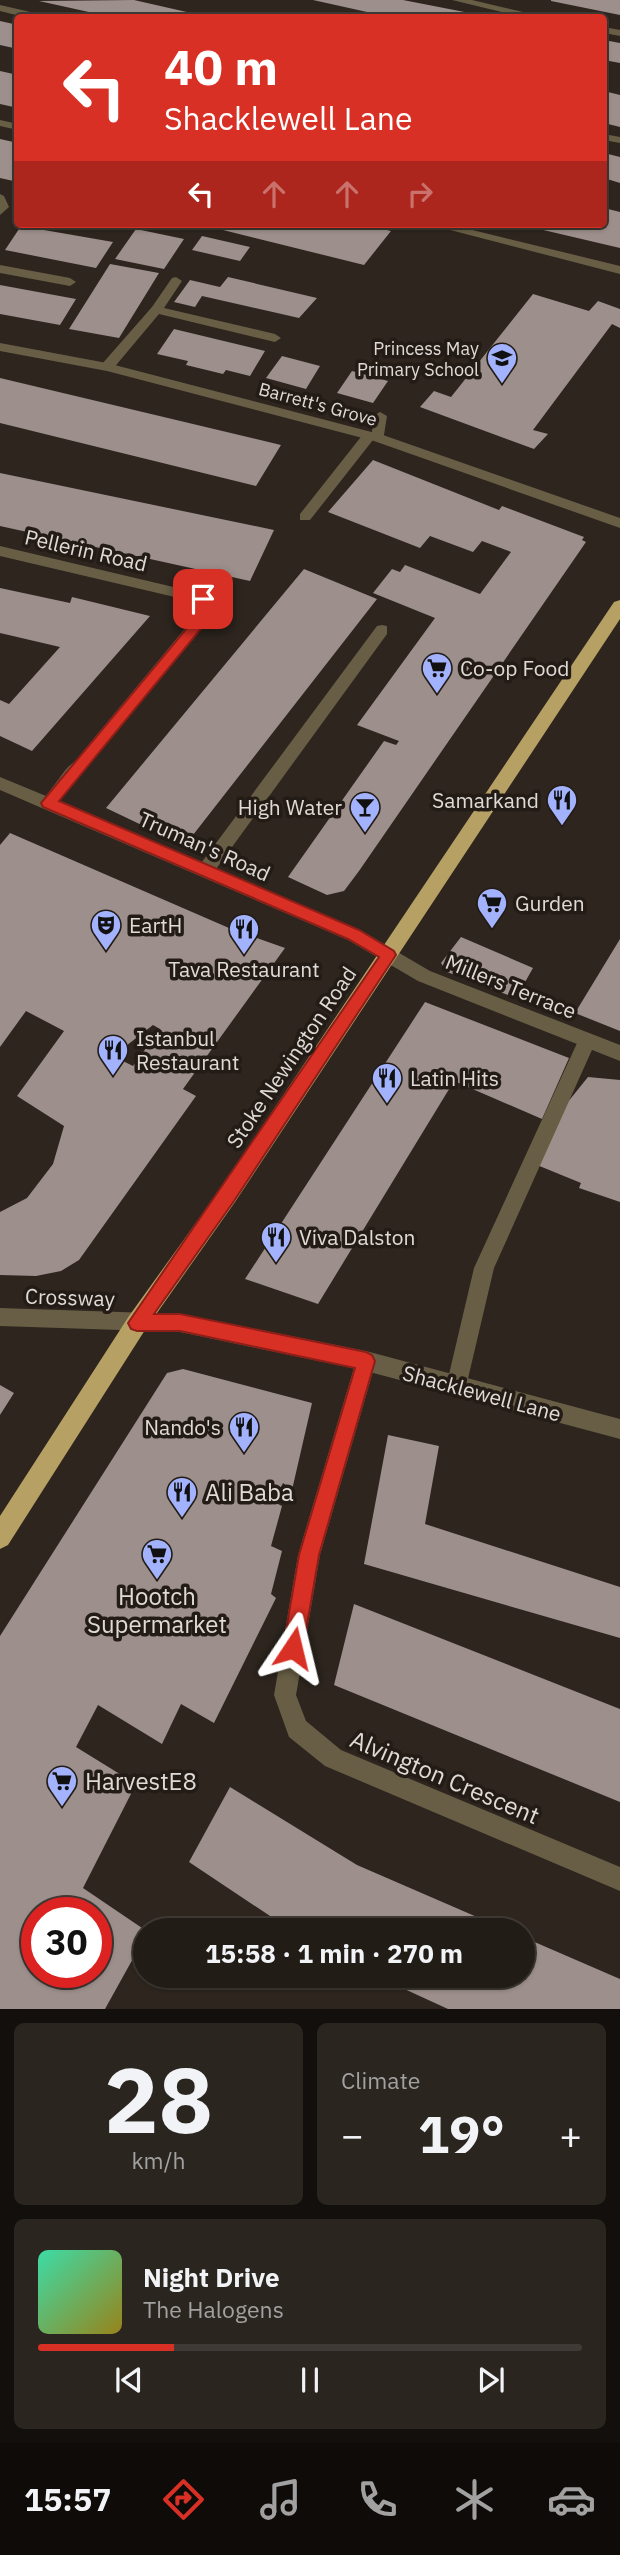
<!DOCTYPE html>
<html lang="en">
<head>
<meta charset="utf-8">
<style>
	body { margin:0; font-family:"IBM Plex Sans",sans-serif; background:#2a251f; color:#f1f3f6; height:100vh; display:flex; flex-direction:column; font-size:26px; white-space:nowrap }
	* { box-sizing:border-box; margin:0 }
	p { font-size:23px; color:#a2a1a1 }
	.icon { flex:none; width:38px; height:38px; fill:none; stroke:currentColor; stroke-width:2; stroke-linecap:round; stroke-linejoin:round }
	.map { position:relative; height:2009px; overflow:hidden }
	.panel { display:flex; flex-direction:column; gap:14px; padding:14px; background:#130f0c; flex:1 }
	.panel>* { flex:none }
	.hud { position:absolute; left:14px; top:14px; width:593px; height:214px; border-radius:7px; box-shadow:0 2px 5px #0004,0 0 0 2px #3f3a35; background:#d93025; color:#fff; overflow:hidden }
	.speed { position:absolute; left:21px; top:1897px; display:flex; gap:14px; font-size:35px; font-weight:700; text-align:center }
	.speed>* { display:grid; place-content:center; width:91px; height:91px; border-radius:50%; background:#221c16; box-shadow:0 2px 5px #0004,0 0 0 2px #3f3a35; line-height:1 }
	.speed .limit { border:10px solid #d22; background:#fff; color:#111 }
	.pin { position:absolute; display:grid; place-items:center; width:60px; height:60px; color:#fff; margin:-30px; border-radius:14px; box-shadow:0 4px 10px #0006 }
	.me { position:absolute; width:77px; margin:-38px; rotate:10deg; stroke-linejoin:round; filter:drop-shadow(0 0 5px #0008) }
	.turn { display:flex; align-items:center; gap:24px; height:147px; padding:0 35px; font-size:32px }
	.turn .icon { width:91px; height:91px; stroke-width:2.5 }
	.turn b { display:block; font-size:49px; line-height:60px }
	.lanes { display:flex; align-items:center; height:66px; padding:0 35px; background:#0003; justify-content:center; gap:35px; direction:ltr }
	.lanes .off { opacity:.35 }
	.big { font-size:52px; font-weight:700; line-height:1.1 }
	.panel .card { flex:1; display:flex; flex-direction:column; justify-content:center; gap:10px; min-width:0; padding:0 24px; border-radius:10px; background:#2a251f }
	.panel .dial { align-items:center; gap:0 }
	.dial b { font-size:91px; line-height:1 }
	.song { display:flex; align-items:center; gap:21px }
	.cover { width:84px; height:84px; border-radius:10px; background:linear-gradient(135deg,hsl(160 70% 55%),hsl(50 70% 35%)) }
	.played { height:7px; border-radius:4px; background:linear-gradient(90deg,#d93025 25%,#3f3a35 25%) }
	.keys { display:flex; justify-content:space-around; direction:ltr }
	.heat { display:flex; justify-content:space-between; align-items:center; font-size:38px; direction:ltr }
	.panel .tiles { flex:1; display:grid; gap:14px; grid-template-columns:1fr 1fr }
	.card:last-child { grid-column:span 2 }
	.trip { position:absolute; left:133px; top:1918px; width:402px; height:70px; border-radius:35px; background:#221c16; box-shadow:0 2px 5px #0004,0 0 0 2px #3f3a35; font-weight:700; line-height:70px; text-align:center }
	.dock { display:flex; height:112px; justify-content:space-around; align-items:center; background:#0e0b09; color:#a2a1a1 }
	.dock .icon { width:49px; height:49px }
	.dock .on { color:#d93025 }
	.dock b { font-size:32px; color:#f1f3f6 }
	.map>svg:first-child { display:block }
	.building { fill:#9d8f8c; fill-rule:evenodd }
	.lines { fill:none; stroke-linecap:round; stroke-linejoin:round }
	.service { fill:#685e45; fill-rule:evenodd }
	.minor { fill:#685e45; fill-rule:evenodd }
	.tertiary { fill:#685e45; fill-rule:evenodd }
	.trunk { fill:#b6a064; fill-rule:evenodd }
	.route { fill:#d93025; stroke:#8d1f18; stroke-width:2 }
	.labels { text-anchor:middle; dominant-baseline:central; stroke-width:7; stroke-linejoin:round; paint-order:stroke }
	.far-poi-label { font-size:18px; fill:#e0dad6; stroke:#231b15; text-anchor:end }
	.far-street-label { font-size:18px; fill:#e0dad6; stroke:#231b15 }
	.street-label { font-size:21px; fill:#e0dad6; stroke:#231b15 }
	.poi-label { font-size:21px; fill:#e0dad6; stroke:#231b15; text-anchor:start }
	.near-poi-label { font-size:24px; fill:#e0dad6; stroke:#231b15; text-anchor:start }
	.near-street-label { font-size:24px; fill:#e0dad6; stroke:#231b15 }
</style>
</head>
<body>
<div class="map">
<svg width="620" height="2009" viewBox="0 0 620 2009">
	<rect width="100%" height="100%" fill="#2d251e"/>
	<path class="building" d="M134,0l79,18h-97l-77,-17z
		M313,0h90l82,16 -91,2z
		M551,0h69v15l-69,-14z
		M0,21l18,4v24l-18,-4z
		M604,40l16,3v20l-16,-3z
		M0,71l18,4v33l-18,-4z
		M604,91l16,4v32l-16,-4z
		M0,139l18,4v39l-18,-4z
		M604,153l16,4v26l-13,-4 -3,8z
		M604,208l16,4v36l-98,-23 82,-1z
		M199,224h161l31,7 -27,34z
		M21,226l92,16 -17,26 -91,-18z
		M136,229l48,10 -20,30 -49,-10z
		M202,236l48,11 -10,14 -48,-11z
		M110,264l49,9 -40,65 -50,-9z
		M228,277l89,21 -18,20 -97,-22 -7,11 -21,-5 16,-22 30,7z
		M0,285l76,14 -16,26 -60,-11z
		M533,294l56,17 9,-10 22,8v19l-8,-4 -79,106 15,4 -14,15 -114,-42 14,-16 17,6z
		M174,329l91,22 -15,25 -24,-6 -3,4 -37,-9 2,-4 -31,-7z
		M282,356l38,10 -14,23 -40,-11z
		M352,371l36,10 -15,22 -36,-10z
		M0,378l281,67 -25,41 -256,-63z
		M373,460l126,50 3,-4 82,31 -2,3 4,2 -227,329 -15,20 -17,4 -39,-18 96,-136 12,4 3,-4 -42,-16 78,-107 -62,-25 19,-24 8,3 5,-7 75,29 31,-42 -29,-11 -9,11 -43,-16 -10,12 -92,-36z
		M0,473l274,57 -24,51 -250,-55z
		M304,569l73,30 -184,236 -35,-16 -8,10 -44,-21z
		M0,588l70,15 2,-6 78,19 -118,135 -32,-15v-36l9,4 51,-57 -60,-14z
		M10,833l219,95 56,20 -102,141 13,7 -117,164 -18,11 -25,5 -36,-1v-63l27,-14 26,-34 11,-38 -47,-30 47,-65 -38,-20 -26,36v-202zM153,1025l7,4 -27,37 -20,-10z
		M461,937l72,31 -17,30 -69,-26 -6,-9z
		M620,939v92l-45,-18z
		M425,1002l144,56 -27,61 -88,-38 -136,223 -73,-25z
		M588,1077l32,3v122l-41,-14 2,-5 -44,-18 22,-52z
		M183,1369l129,34 -20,87 -9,-7 -9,19 8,4 -11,40 11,5 -11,43 5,4 -62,125 -33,-19 -19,40 -64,-39 -22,42 60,37 -53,104 62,42v7l-40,72h-105v-373l167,-263zM37,1913h59v59h-59z
		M0,1385l14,8 -14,22z
		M388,1435l51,11 -14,78 195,63v51l-256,-74z
		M354,1604l266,105v93l-286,-117z
		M230,1787l127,78 150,65h-216l-102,-68z
		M523,1937l97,42v30h-172l-72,-33h147z"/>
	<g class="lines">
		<path class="service" d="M0,194l4,2 5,11 -9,8z
			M176,277l6,4 -18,27 111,26 6,4 -6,4 -116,-28 -47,56h-10v-6l50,-57 20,-29z
			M380,412l7,4 -4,25 -10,-1 -63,80h-10v-6l64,-81 8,-1 1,-16z
			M382,625l5,1v8l-176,242h-12l-2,-5 2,-5 178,-240z
			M79,760l6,2 2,4 -17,22h-12l-2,-4c5,-9 13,-21 23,-24z
			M587,1033l6,3 3,5 -102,227 -28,119 -3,7 -7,3 -7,-3 -3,-7 28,-119 104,-227 3,-5z"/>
		<path class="minor" d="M452,0h20l77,18h-22z
			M0,5l48,11 1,2h-21l-28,-7z
			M604,27l16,3v6l-16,-3z
			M0,120l18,4v6l-18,-4z
			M604,134l16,3v6l-16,-3z
			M427,224h21l172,42v8z
			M0,265l70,13 6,4 -6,4 -70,-13z
			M0,343l107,20 276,72 237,83v10l-246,-87 -267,-70 -107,-20z
			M0,546l203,48 7,5 -1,20 -124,151h-12l-2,-4 126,-152 -1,-12 -196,-46z
			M0,777l46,19 12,-16h12l2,4 -13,18 301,128 70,41 190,74v16l-202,-80 -70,-41 -348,-150z
			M366,1351l7,3 3,7 -56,194 -24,140 10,26 35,29 279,117v24l-295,-125 -36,-29 -15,-42 24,-140 58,-194 3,-7z"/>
		<path class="tertiary" d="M0,1308l180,6 186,37 254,68v20l-254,-68 -186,-39 -180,-6z"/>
		<path class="trunk" d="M620,600v19l-385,583 -90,128 -137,215 -8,4v-33l129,-200 92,-128 393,-586z"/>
	</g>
	<path class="route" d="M203,594l7,5 -1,20 -150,182 300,129 35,21 2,4 -162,246 -80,113h26l186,38 6,3 3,6 -56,194 -16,93 -3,8 -7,3 -7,-3 -3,-8 16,-93 56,-187 -175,-37h-43l-6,-2 -3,-6 251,-366 -31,-18 -305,-132 -2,-4 157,-188 -2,-16z"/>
	<defs>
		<g id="school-pin" transform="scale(1.575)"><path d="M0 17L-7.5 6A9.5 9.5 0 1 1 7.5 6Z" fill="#a3b2fd" stroke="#231b15"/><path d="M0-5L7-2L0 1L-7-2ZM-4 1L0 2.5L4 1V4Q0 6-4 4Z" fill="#111"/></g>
		<g id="supermarket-pin" transform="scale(1.575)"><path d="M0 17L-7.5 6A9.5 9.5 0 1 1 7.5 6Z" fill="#a3b2fd" stroke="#231b15"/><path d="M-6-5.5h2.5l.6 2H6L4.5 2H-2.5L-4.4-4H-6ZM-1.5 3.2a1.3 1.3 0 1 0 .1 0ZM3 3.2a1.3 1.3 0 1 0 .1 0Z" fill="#111"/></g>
		<g id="restaurant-pin" transform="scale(1.575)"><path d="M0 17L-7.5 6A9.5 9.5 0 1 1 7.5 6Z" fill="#a3b2fd" stroke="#231b15"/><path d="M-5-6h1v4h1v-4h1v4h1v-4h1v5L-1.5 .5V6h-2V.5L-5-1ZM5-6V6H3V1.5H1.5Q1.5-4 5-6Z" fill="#111"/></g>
		<g id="bar-pin" transform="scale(1.575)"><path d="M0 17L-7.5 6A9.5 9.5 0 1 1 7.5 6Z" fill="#a3b2fd" stroke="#231b15"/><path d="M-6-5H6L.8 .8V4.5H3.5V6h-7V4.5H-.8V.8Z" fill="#111"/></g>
		<g id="theatre-pin" transform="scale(1.575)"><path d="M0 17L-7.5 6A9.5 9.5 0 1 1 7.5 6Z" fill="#a3b2fd" stroke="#231b15"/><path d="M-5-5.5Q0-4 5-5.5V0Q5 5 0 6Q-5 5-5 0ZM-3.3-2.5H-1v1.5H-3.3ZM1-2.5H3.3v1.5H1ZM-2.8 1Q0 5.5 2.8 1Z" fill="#111"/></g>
	</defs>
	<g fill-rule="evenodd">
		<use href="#school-pin" x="502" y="358"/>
		<use href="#supermarket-pin" x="437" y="668"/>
		<use href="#restaurant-pin" x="562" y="800"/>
		<use href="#bar-pin" x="365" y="807"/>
		<use href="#supermarket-pin" x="492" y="903"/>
		<use href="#theatre-pin" x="106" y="925"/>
		<use href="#restaurant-pin" x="244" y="929"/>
		<use href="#restaurant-pin" x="113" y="1050"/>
		<use href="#restaurant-pin" x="387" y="1078"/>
		<use href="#restaurant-pin" x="276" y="1237"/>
		<use href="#restaurant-pin" x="244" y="1427"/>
		<use href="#restaurant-pin" x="182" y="1492"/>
		<use href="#supermarket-pin" x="157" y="1554"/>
		<use href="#supermarket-pin" x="62" y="1781"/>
	</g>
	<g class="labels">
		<g class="far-poi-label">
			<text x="479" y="348">Princess May<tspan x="479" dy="21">Primary School</tspan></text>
		</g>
		<g class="far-street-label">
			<text transform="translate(318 404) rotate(15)">Barrett's Grove</text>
		</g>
		<g class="street-label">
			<text transform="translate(86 550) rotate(13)">Pellerin Road</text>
			<text transform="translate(205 846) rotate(24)">Truman's Road</text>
			<text transform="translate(511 986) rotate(22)">Millers Terrace</text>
			<text transform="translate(291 1057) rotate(-56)">Stoke Newington Road</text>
			<text transform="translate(70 1297) rotate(2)">Crossway</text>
			<text transform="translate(482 1393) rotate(15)">Shacklewell Lane</text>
		</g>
		<g class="poi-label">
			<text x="460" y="668">Co-op Food</text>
			<text x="539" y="800" text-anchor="end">Samarkand</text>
			<text x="342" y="807" text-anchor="end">High Water</text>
			<text x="515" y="903">Gurden</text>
			<text x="129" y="925">EartH</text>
			<text x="244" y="969" text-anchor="middle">Tava Restaurant</text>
			<text x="136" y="1038">Istanbul<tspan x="136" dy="24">Restaurant</tspan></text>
			<text x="410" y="1078">Latin Hits</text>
			<text x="299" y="1237">Viva Dalston</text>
			<text x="221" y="1427" text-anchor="end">Nando's</text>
		</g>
		<g class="near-poi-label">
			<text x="205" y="1492">Ali Baba</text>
			<text x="157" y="1596" text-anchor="middle">Hootch<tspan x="157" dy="28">Supermarket</tspan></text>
			<text x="85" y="1781">HarvestE8</text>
		</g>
		<g class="near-street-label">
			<text transform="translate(445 1777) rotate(23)">Alvington Crescent</text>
		</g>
	</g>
</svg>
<div class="speed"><div class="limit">30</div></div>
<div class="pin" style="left:203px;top:599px;background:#d93025"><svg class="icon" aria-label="arrive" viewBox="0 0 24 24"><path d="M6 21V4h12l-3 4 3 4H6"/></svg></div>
<svg class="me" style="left:293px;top:1648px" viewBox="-20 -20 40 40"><path d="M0-17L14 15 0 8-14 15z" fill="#d93025" stroke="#fff" stroke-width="4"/></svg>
<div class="trip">15:58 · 1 min · 270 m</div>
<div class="hud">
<div class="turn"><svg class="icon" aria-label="left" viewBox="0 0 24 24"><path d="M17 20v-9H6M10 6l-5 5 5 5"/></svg><div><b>40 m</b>Shacklewell Lane</div></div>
<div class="lanes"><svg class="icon" aria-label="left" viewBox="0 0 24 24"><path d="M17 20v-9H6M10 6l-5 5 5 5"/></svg><svg class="icon off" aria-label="ahead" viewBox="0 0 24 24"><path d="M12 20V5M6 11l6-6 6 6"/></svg><svg class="icon off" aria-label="ahead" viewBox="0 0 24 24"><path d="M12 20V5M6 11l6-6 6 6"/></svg><svg class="icon off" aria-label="right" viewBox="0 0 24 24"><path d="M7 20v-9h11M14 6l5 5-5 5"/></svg></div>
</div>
</div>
<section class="panel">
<div class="tiles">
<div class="card dial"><b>28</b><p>km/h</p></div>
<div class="card"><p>Climate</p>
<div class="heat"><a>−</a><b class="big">19°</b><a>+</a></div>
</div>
<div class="card">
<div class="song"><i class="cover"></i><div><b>Night Drive</b><p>The Halogens</p></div></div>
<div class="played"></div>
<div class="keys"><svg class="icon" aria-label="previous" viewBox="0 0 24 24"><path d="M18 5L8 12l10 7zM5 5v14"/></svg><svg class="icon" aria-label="pause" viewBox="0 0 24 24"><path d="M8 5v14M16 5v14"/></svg><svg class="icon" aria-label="next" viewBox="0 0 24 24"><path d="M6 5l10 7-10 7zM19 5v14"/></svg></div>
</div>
</div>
</section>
<nav class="dock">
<b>15:57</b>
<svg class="icon on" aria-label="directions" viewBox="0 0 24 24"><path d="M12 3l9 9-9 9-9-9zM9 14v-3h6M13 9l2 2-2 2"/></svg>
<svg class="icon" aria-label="music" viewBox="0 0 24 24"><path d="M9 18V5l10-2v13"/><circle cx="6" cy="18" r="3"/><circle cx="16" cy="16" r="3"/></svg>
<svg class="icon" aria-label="phone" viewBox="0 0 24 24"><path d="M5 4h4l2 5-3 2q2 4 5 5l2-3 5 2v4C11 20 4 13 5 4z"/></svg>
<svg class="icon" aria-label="climate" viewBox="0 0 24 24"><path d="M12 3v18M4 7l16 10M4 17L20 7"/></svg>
<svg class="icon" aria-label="car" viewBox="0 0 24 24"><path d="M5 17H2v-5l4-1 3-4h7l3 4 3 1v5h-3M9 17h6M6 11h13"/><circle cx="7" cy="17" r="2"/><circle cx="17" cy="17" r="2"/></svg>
</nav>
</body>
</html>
